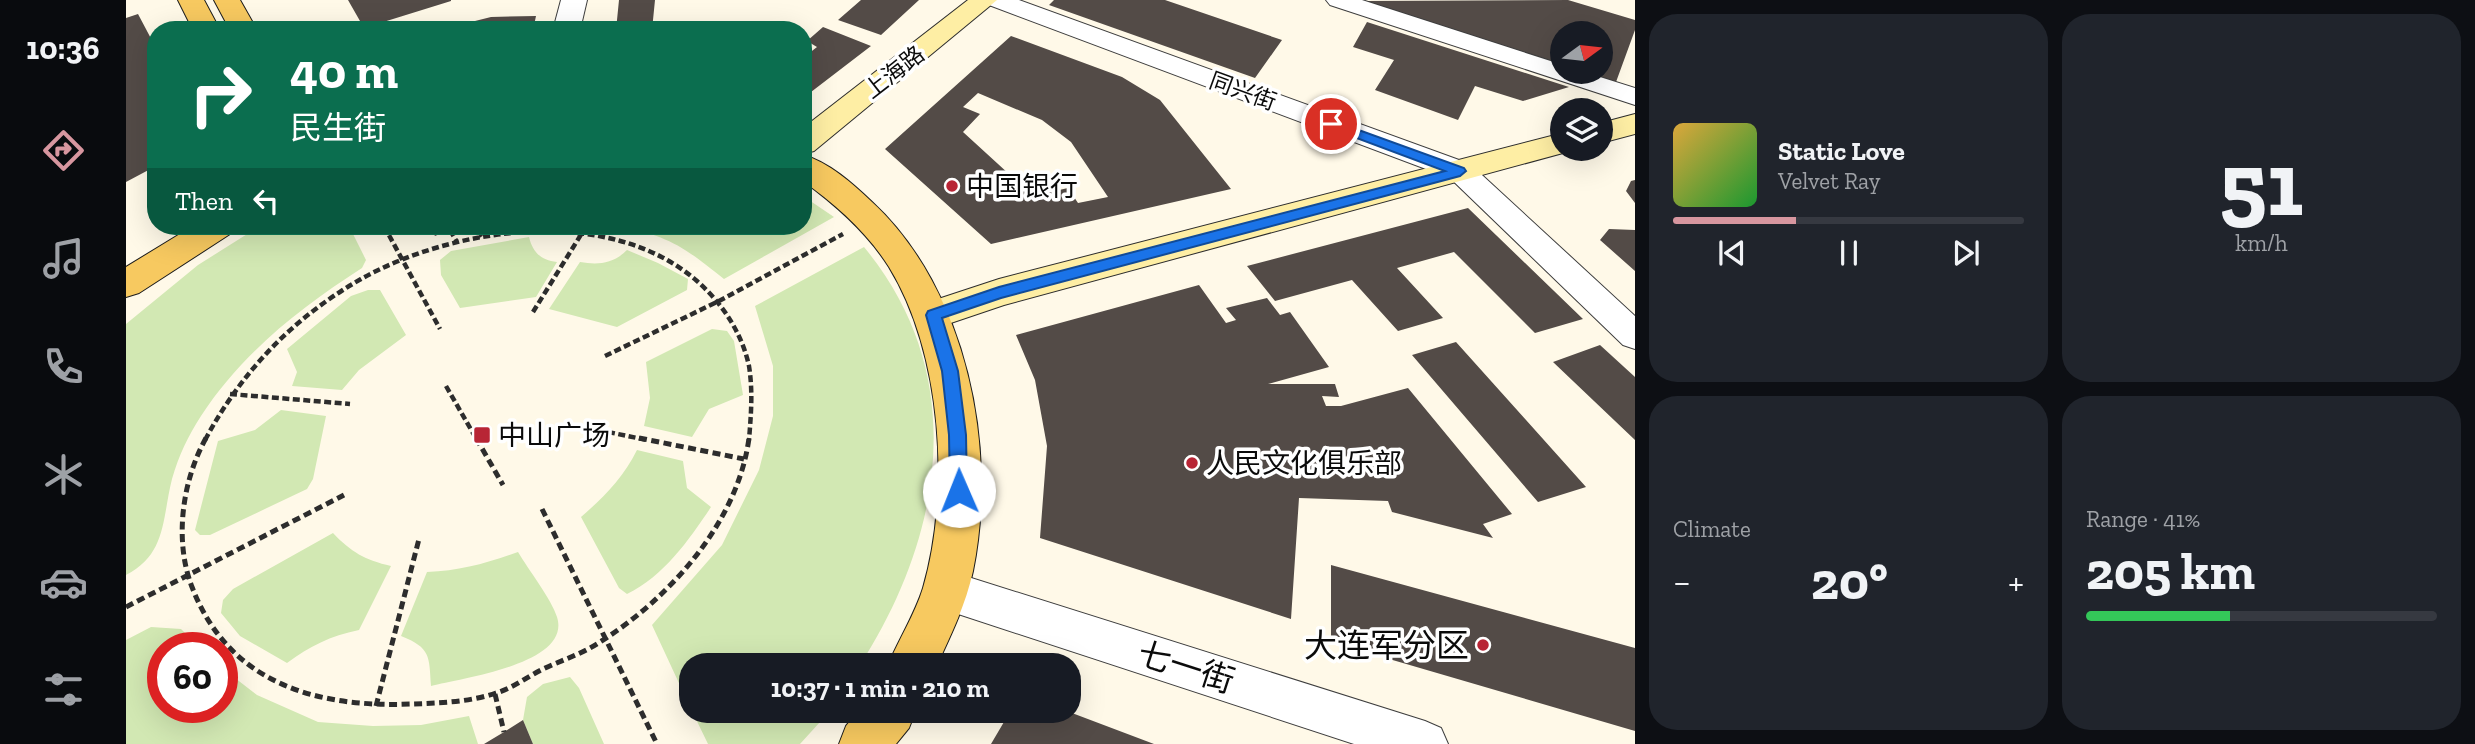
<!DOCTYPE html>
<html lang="en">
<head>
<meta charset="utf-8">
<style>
	body { margin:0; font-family:"Zilla Slab","Noto Sans SC",serif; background:#20242c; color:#f1f3f6; height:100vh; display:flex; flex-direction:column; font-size:26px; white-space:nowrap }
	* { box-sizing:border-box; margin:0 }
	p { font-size:23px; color:#9ea1a6 }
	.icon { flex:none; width:38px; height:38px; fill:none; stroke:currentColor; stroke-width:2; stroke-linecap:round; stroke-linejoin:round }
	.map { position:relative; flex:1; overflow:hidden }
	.panel { display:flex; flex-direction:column; gap:14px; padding:14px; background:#0d0f14; width:840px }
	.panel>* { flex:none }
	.hud { position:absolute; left:21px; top:21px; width:665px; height:214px; border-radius:28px; box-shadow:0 7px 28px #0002; background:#0b6e4f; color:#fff; overflow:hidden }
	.needle { width:46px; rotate:75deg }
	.buttons { position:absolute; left:1424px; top:21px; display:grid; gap:14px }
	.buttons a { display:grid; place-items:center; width:63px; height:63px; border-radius:50%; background:#171b24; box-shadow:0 7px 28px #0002; font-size:35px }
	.speed { position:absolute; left:21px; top:632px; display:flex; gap:14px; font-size:35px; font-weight:700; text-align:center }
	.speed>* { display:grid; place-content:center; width:91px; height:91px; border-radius:50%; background:#171b24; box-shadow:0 7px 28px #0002; line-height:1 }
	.speed .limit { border:10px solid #d22; background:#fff; color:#111 }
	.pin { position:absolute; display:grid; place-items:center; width:60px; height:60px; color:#fff; margin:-30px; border:4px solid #fff; border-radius:50%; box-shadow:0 2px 7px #0007 }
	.me { position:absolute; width:77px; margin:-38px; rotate:359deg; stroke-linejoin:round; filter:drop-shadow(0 0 5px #0008) }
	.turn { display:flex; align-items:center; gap:24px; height:147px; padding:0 28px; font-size:32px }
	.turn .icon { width:91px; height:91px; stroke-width:2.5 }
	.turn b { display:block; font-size:49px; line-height:60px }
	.then { display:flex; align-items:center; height:66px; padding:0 28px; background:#0003; gap:14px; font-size:26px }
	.big { font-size:52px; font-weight:800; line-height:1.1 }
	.panel .widget { flex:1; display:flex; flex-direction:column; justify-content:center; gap:10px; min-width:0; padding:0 24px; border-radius:28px; background:#20242c }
	.panel .dial { align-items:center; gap:0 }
	.dial b { font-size:91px; line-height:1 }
	.song { display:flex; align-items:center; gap:21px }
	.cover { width:84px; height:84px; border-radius:10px; background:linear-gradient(135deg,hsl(40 70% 55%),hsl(130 70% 35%)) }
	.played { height:7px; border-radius:4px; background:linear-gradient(90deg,#d7969f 35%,#363941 35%) }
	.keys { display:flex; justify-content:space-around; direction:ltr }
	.heat { display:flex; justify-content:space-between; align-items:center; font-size:38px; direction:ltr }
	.charge { height:10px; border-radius:5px; background:linear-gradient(90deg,#34c759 41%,#363941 0) }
	.panel .tiles { flex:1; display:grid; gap:14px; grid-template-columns:repeat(2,1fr) }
	.trip { position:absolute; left:553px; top:653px; width:402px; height:70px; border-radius:28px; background:#171b24; box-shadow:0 7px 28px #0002; font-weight:800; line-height:70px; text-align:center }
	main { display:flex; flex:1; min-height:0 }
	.tab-bar { display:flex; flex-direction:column; width:126px; justify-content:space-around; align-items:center; background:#090b0e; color:#9ea1a6 }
	.tab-bar .icon { width:49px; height:49px }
	.tab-bar .active { color:#d7969f }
	.tab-bar b { font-size:32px; color:#f1f3f6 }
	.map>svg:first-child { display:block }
	.green { fill:#d2e8b3 }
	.building { fill:#534b47; fill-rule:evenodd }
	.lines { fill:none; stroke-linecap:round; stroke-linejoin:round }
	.minor-casing { stroke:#3e3e3e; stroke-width:2 }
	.tertiary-casing { stroke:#3e3e3e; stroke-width:2 }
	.secondary-casing { stroke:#2d2d2d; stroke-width:2 }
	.primary-casing { stroke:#1c1c1c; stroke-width:2 }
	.path-far1 { stroke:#2d2d2d; stroke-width:4.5; stroke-dasharray:7 3.5; stroke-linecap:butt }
	.path { stroke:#2d2d2d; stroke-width:5; stroke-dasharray:8 4.5; stroke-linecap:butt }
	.minor { fill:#fff; fill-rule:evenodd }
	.tertiary { fill:#fff; fill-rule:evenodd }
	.secondary { fill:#feeea4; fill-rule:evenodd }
	.primary { fill:#f7c960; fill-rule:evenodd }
	.route { fill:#1a73e8; stroke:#114b97; stroke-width:2 }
	.poi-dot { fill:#b82535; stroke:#fff; stroke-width:2.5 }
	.labels { text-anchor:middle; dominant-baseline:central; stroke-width:7; stroke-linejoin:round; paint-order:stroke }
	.far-street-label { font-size:23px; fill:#0b0b0b; stroke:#fff }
	.poi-label { font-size:28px; fill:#0b0b0b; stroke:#fff; text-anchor:start }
	.near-poi-label { font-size:33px; fill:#0b0b0b; stroke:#fff; text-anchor:end }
	.near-street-label { font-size:33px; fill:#0b0b0b; stroke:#fff }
</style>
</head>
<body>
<main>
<nav class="tab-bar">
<b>10:36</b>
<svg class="icon active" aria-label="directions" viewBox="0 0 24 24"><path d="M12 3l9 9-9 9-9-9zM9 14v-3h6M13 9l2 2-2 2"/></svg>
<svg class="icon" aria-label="music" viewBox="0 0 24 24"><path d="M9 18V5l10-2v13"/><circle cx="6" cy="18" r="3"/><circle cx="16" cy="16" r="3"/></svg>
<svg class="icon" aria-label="phone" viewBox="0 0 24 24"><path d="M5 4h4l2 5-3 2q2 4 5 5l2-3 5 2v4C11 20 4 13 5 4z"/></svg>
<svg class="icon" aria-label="climate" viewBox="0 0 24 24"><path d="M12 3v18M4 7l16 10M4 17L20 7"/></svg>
<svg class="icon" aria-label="car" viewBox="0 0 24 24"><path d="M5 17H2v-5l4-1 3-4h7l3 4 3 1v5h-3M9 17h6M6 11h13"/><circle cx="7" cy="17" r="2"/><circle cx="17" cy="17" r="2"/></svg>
<svg class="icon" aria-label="filters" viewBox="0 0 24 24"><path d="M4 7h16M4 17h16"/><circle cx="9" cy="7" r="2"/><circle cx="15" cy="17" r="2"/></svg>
</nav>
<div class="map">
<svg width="1509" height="744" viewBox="0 0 1509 744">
	<rect width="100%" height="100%" fill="#fff9e8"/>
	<path class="green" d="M677,196l31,21 -110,62c-40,-32 -56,-44 -108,-53h187z
		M134,226h89l17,34 -4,8c-62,40 -120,85 -161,148 -13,20 -22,39 -29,63 -10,39 -5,75 -46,96v-251l72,-59z
		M403,237c4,16 12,23 28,25l-21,35 -76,11 -19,-33 -1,-15 11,-9z
		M738,247c106,128 80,287 -4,418h-169v44l-39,-84 70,-80 37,-75 14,-54v-50l-18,-60z
		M501,250l31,13 30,16 -1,11 -70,37 -68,-18 31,-47c18,3 33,2 47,-12z
		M242,290h12l26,45 -47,35 -17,20 -50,-4 5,-14 -10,-23 64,-53z
		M586,329l15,2 7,10 9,54 -34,14 -17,28 -48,-11 6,-28 -4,-36z
		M155,410l45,6 -13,63 -6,10 -97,46h-10l-5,-5 23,-89 37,-11z
		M511,450l46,11 4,27 24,19c-22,33 -47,69 -84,87l-8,-6 -38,-71c24,-21 42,-39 56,-67z
		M207,533c18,19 32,27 58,33l-32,64c-29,6 -49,16 -72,33l-47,-27 -19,-23 2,-13 10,-11z
		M392,552c10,17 34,48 39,65 15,47 -95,61 -126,69 -2,-30 0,-38 -30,-50l26,-64c33,-1 60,-9 91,-20z
		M25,627l30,2 18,18 -36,1v59h59v-39l35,27 61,27 55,4 48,-1 48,-9 9,28h-352v-104z
		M444,677l9,11 25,56h-71l-10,-24 4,-23 16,-13z
		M566,711h138l-30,33h-92z"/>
	<path class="building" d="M222,0h103v1l-87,27z
		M493,0h36l-3,30h-36z
		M735,0h58l-38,35 -43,-15z
		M928,0h111l117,40 -27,38 -206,-73z
		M1442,0l67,20v10l-19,52 -30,-10h15v-39h-38v32l-198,-64z
		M12,14l18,34v118l-30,16v-164z
		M410,16l-3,14h-94l52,-13z
		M1241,22l202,65 -46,14 -48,-15 -17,34 -83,-30 19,-30 -41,-13z
		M697,27l48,19 -60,46 -8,-2v-32l14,-11 -10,-6z
		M885,36l111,41 38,23 71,89 -240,55 -106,-95zM852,93l64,27 29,22 37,55 -30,6 -10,-15 -35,8 -70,-64 17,-18 -17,-7z
		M1509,180v23l-9,-12 5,-10z
		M1342,208l115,111 -48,14 -81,-81 -57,16 46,50 -45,13 -46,-51 -77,21 -28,-35z
		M303,226h30l-24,10z
		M1483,229l26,1v41l-35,-31z
		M1073,285l27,38 10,-3 -10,-12 41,-10 13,17 10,-3 39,55 -61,17h67l4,13 -17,-1 4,10h15l67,-18 104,126 -29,10 10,14 -101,-26 -4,-11 -89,-3 -8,121 -251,-81 7,-92 -12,-66 -19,-45zM1211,456l22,1 4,10 -22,-1z
		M1330,342l130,145 -48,15 -126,-147z
		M1474,345l35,32v63l-82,-78z
		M1205,565l304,83v83l-304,-89z
		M885,710h53l90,34h-163z
		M397,720l10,24h-49l20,-12z"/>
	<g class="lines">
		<g class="minor-casing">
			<path id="minor" d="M859,0h34l451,164 165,152v33l-12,-4 -173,-167 -461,-173z
				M1200,0h36l201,65v7h21l51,16v17l-305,-100z
				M820,570l479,151 16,7 7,16h-94l-408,-134 -15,-6 -6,-14 6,-14z"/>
		</g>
		<g class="tertiary-casing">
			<path id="tertiary" d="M435,0h26l-7,30h-27z"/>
		</g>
		<g class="secondary-casing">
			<path id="secondary" d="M842,0h29l-183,151 -11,3v-26z
				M1509,114v20l-34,9v-20z
				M1437,133v16l11,1 -570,155 -71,24 -13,-4 -5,-10 5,-10 79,-26z"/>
		</g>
		<g class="primary-casing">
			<path id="primary" d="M52,0h26l16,30h-27z
				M88,0h26l17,30h-27z
				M677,155c26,7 50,29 69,47 95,88 126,246 101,369 -7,33 -22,64 -36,94h-49c11,-26 27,-51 35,-77 28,-96 19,-235 -34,-321 -22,-35 -53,-62 -86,-86z
				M67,226h42l-5,8 -91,59 -13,4v-30z
				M733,710h57l-7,18 -13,16h-57l7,-18z"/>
		</g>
		<path class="path-far1" d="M258,226l56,103
			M348,226l7,11
			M324,230l7,12
			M407,312l49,-79
			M479,356l114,-55 124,-67
			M320,386l31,54
			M104,394l120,10
			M482,432l39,8
			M79,440c37,-69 88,-122 156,-161 95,-53 249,-74 336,2 25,22 45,52 52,85 4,25 2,49 0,74"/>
		<path class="path" d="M80,438c-24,43 -32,103 -14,149 37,97 125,121 220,117 28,-1 58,-2 84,-11 17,-5 31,-16 47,-24 19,-9 39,-15 57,-27 70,-44 138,-120 149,-204
			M350,438l27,47
			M513,438l105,21
			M416,509l115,235
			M0,607l218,-112
			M369,694l9,38
			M250,706l43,-167"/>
		<use href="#minor" class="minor"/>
		<use href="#tertiary" class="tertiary"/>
		<use href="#secondary" class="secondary"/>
		<use href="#primary" class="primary"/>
	</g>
	<path class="route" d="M1205,120l133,48 2,3 -6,5 -459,122 -59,20 16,53 8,64 1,56 -2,5 -6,2 -7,-2 -2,-5 -1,-56 -7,-64 -16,-56 2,-4 71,-24 446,-116 -118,-44 -2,-3z"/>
	<g class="poi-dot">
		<circle cx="826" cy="186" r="7"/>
		<rect x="347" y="426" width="18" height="18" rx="3.5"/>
		<circle cx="1066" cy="463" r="7"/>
		<circle cx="1357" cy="645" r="7"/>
	</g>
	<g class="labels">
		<g class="far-street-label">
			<text transform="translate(768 72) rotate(-38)">上海路</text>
			<text transform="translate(1117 91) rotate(20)">同兴街</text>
		</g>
		<g class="poi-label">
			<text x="840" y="186">中国银行</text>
			<text x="372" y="435">中山广场</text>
			<text x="1080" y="463">人民文化俱乐部</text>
		</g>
		<g class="near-poi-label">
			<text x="1343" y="645">大连军分区</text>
		</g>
		<g class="near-street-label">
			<text transform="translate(1060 667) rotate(18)">七一街</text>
		</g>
	</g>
</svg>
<div class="buttons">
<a><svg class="needle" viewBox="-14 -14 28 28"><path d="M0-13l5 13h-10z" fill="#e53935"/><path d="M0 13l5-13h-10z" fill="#9ea1a6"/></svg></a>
<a><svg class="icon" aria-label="layers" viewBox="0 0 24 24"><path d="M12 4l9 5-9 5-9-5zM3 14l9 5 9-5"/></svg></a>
</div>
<div class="speed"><div class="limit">60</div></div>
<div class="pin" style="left:1205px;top:124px;background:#d93025"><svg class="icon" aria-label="arrive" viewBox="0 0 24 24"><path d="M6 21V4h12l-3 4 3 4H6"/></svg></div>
<svg class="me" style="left:833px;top:491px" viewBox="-20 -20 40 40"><circle r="19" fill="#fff"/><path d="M0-13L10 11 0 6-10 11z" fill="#1a73e8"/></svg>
<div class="trip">10:37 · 1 min · 210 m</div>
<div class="hud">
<div class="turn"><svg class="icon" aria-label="right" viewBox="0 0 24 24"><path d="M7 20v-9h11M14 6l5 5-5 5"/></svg><div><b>40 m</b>民生街</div></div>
<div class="then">Then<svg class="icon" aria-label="left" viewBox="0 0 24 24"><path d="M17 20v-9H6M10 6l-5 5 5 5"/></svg></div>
</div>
</div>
<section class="panel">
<div class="tiles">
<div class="widget">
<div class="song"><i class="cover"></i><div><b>Static Love</b><p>Velvet Ray</p></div></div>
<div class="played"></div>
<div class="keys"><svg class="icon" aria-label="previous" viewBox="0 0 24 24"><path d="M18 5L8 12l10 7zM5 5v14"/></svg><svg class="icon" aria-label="pause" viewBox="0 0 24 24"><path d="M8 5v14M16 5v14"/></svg><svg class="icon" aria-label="next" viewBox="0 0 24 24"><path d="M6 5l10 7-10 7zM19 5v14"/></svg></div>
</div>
<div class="widget dial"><b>51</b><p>km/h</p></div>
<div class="widget"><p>Climate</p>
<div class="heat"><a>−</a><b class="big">20°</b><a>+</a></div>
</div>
<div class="widget"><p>Range · 41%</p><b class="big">205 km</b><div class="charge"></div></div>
</div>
</section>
</main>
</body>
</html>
